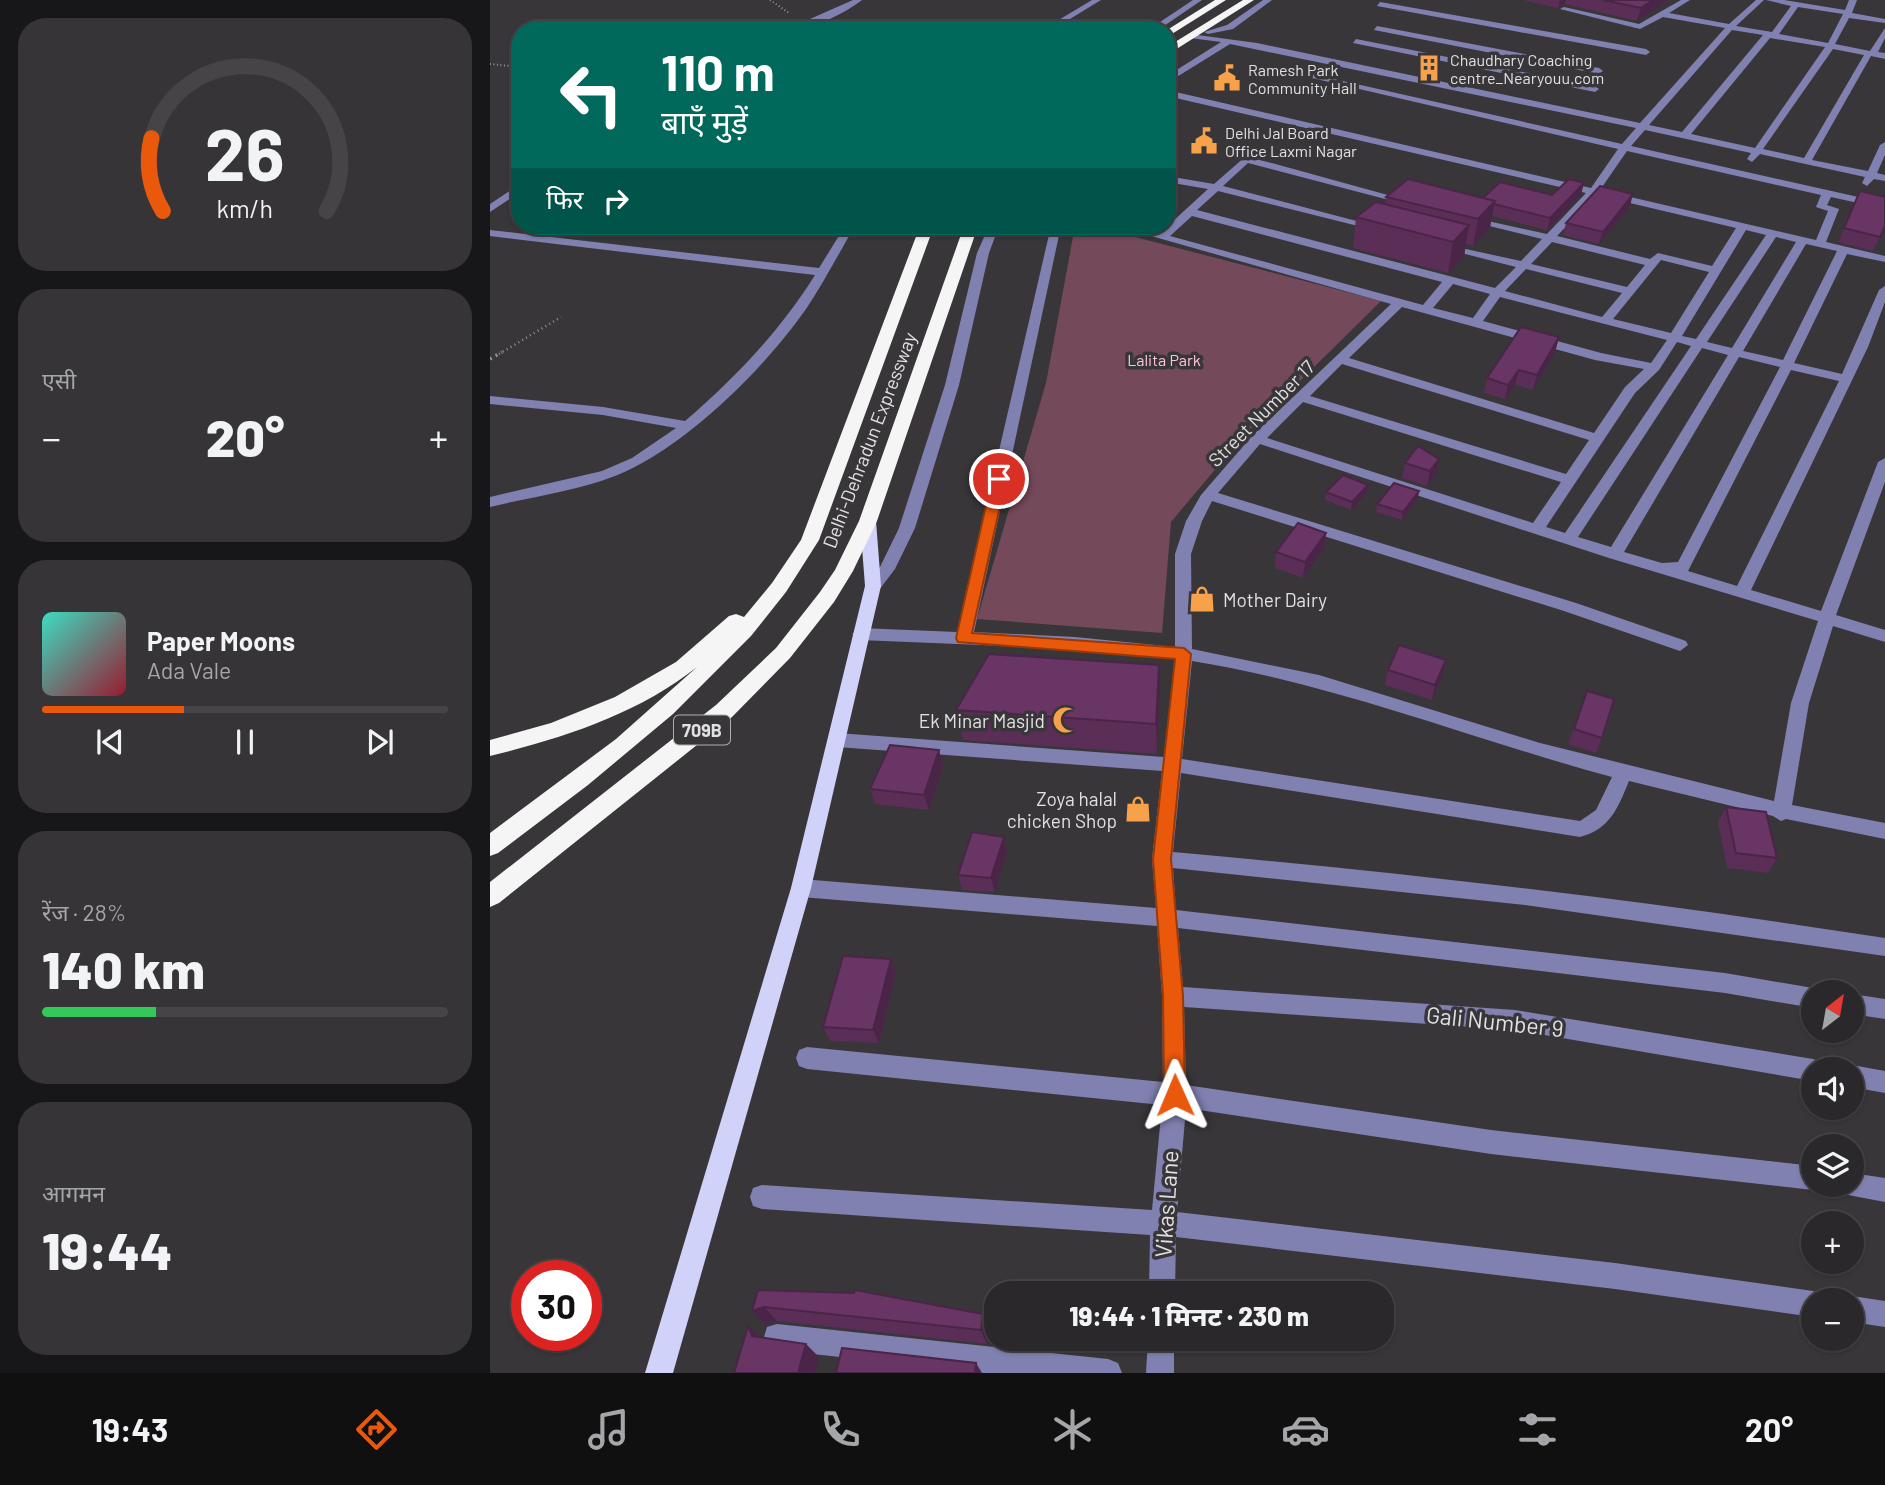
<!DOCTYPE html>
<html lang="hi">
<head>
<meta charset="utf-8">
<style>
	body { margin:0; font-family:Barlow,"Noto Sans Devanagari",sans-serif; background:#363437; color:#f1f3f6; height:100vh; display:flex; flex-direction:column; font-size:26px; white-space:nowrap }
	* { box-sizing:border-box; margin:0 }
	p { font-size:23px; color:#a5a6a9 }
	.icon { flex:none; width:38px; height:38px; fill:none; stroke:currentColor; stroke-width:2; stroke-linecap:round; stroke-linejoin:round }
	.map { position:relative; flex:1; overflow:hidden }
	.panel { display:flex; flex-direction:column; gap:18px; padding:18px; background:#171618; width:490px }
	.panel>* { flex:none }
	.guide { position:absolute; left:21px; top:21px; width:665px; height:214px; border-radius:28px; box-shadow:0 2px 5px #0004,0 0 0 2px #464447; background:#00695c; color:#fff; overflow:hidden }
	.needle { width:46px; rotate:31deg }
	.fabs { position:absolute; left:1311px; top:980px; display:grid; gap:14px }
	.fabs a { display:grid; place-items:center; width:63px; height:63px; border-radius:50%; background:#2a282b; box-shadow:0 2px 5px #0004,0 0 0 2px #464447; font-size:35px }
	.speed { position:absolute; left:21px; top:1260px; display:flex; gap:14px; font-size:35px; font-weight:700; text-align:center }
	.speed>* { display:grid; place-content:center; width:91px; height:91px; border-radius:50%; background:#2a282b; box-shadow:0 2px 5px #0004,0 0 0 2px #464447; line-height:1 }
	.speed .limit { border:10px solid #d22; background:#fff; color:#111 }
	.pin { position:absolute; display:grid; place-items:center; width:60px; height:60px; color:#fff; margin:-30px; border:4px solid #fff; border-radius:50%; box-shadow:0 2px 7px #0007 }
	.me { position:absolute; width:77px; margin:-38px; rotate:359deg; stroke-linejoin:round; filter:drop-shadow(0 0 5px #0008) }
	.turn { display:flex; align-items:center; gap:24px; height:147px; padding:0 35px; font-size:32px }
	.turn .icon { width:91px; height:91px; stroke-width:2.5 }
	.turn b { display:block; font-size:49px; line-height:60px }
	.then { display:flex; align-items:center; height:66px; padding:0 35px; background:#0003; gap:14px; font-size:26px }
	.big { font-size:52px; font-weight:800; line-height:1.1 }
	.panel .tile { flex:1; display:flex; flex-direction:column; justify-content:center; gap:10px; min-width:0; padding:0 24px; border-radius:28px; background:#363437 }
	.panel .dial { align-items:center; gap:0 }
	.dial svg { height:182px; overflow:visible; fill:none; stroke:#464447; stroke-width:7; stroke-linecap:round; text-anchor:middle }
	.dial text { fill:#f1f3f6; stroke:none }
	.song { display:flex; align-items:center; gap:21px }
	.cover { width:84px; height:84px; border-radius:10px; background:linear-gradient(135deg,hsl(170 70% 55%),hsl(350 70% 35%)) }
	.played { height:7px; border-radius:4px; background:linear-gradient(90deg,#ea580c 35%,#464447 35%) }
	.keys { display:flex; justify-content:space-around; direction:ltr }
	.heat { display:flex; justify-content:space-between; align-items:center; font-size:38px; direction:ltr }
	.charge { height:10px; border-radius:5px; background:linear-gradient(90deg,#34c759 28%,#464447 0) }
	.trip { position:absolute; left:494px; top:1281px; width:410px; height:70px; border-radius:28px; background:#2a282b; box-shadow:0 2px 5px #0004,0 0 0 2px #464447; font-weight:800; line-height:70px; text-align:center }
	.dock { display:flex; height:112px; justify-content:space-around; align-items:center; background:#111011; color:#a5a6a9 }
	.dock .icon { width:49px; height:49px }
	.dock .on { color:#ea580c }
	.dock b { font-size:32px; color:#f1f3f6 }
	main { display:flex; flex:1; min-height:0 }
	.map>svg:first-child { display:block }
	.green { fill:#744a5b }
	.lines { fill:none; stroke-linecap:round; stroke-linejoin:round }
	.path-far2 { stroke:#949395; stroke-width:2; stroke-dasharray:1 2.5; stroke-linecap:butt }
	.path-far1 { stroke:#949395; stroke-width:2.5; stroke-dasharray:1 3.5; stroke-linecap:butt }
	.path { stroke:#949395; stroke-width:3.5; stroke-dasharray:2 4.5; stroke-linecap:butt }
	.minor { fill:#8181b1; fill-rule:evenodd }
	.major { fill:#d1d2f9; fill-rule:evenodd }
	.highway { fill:#f5f5f5; fill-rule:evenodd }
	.wall { fill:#5a2e57 }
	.shaded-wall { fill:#4a2547 }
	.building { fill:#693565; stroke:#4a2547; stroke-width:2 }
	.route { fill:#ea580c; stroke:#983908; stroke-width:2 }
	.labels { text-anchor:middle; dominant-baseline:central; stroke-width:7; stroke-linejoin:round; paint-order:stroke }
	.far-poi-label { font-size:16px; fill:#e1e0e2; stroke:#383639; text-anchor:start }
	.far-park-label { font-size:16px; fill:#ffc1d9; stroke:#383639 }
	.shield { fill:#383639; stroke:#aeadaf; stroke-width:2 }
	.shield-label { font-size:18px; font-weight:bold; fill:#e1e0e2 }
	.street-label { font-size:19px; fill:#e1e0e2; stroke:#383639 }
	.poi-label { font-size:19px; fill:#e1e0e2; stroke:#383639; text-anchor:end }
	.near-street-label { font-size:23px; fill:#e1e0e2; stroke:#383639 }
</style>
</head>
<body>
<main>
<section class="panel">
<div class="tile dial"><svg viewBox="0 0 100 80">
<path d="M14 69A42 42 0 1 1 86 69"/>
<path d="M14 69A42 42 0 0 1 9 37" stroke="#ea580c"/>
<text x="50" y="56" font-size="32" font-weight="700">26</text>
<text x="50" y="72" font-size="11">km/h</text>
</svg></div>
<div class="tile"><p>एसी</p>
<div class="heat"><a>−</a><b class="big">20°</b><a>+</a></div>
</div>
<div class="tile">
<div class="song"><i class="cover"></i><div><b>Paper Moons</b><p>Ada Vale</p></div></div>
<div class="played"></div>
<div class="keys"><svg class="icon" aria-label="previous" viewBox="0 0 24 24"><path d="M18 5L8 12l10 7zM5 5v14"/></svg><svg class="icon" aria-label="pause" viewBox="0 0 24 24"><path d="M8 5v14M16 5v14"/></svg><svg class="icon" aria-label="next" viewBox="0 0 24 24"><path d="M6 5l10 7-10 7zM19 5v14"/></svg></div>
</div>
<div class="tile"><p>रेंज · 28%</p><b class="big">140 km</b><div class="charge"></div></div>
<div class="tile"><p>आगमन</p><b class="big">19:44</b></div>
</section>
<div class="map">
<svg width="1395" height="1373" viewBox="0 0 1395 1373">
	<rect width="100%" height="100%" fill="#383639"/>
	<path class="green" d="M585,226h18l288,75 -142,140 -68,81 -9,111 -185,-14 69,-236z"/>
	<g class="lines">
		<path class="path-far2" d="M280,0l19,13
			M0,64l30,3"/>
		<path class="path-far1" d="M9,354l62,-37"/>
		<path class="path" d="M0,359l12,-7"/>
		<path class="minor" d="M363,0h9c-19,15 -52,30 -77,30z
			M602,0h9l-49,30h-10z
			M703,0h9l-44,30h-10z
			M773,0h9l-39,29 -25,5 -4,-2 23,-7z
			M1191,0h9l-21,13 60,11 27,-24h8l-28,26 36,6 19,-26 -25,-6h18l61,10 4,-10h8l-5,13 33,6v4l-36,-5 -14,26 35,7 15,-23v10l-7,14 7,1v6l-14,-3 -59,104 56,11 12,-26 5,-3v13l-8,18 8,2v6l-11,-2 -7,7 -5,-3 3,-6 -105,-23 -8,8 -5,-3 4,-6 -106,-23 -14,16 254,57v6l-54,-12 -4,8 12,4 -13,33 59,14v6l-38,-8 -53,109 48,11 37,-84 6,-4v16l-17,45 -117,243 70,21 57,-149 7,-4v24l-49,133 49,15v12l-52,-16 -24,77 -17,102 93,18v16l-99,-20 -5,2 -8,-5 -144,-35c-11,27 -19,48 -49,56l-399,-64 -8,79c238,21 475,49 712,86v18l-360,-51 -352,-37 3,42 549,63 88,15 8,4h-8v16l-88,-15 -547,-65 5,59 332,23 298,49 8,3 3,7h-11v12l-298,-51 -331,-23 2,78 305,45 322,36v19h10l-1,2 -9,3 -322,-36 -305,-46 -9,104 438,51 198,28 9,4 3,5h-12v17l-198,-28 -439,-52 -1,56h-26l1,-58 -388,-26 -9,-3 -3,-9 3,-9 9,-3 390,25 10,-105 -355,-36 -8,-3 -3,-8 3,-8 8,-3 356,35 -1,-86 -5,-70 -356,-29 -7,-3 -3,-6 3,-6 7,-3 355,29 -4,-49 10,-88 -325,-24 -6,-2 -3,-5 3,-5 6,-2 327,24 11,-98 -100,-10 -215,-9 -8,-6 8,-6 97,4 94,-406h10l-87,406 101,5 100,10v-93l11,-33 15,-26 51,-59 139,-132 -275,-78h16l28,7 48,-44 -41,-7v-6l47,8 32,-28 167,46 -5,3 -160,-42 -25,23 160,42 -5,3 -160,-40 -21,19 298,78 21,-21 -78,-20v-4l83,18 21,-22 -77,-19v-4l82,18 39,-41 -419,-97v-6l424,98 27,-39 -319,-74 4,-3 319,72 14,-16 -406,-84 -63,39v-7l54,-34 -31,-4v-4l67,9 383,80 85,-95 -62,-11 -23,12 -80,-20 4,-2 75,17zM1308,7l45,7 -15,29 -49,-9zM1242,30l31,5 -81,97 -33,-7zM1280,38l55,9 -70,101 -64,-14zM1343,49l31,6 -60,103 -41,-9zM1137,151l194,44 -5,12 12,4 -12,29 -216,-50zM1106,195l140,33 -24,38 -54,-13 -8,6 -93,-23zM702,216l250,66 -19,23 -253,-69zM1256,230l20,5 -70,104 -14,-3zM1286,237l20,5 -64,106 -25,-6zM1062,242l93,23 -18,22 -96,-23zM1316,244l31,7 -54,109 -40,-9zM1171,260l48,12 -38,61 -58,-14zM1036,269l96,24 -20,24 -97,-26zM963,284l37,10 -17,24 -40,-10zM1010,297l167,43 -16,23 -50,-10 -118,-32zM912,307l193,53 49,9 -19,18 -31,46 -245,-75zM1187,342l14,4 -126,187 -19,-6 89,-134 24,-23zM1212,348l26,7 -117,192 -33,-10zM1249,357l41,10 -102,195 -16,1 -38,-11zM852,364l247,76 -23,34 -256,-78zM1301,370l48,11 -102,205 -49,-15zM813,402l258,80 -28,41 -266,-85zM770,444l349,114 209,63 -27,82 -17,98 -234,-58 -221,-68 -127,-26 -1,-95 11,-33 10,-20 352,110 110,38 6,2 8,-6 -2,-4 -110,-38 -358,-110zM702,661c144,23 279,78 420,116l-16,33 -16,11 -398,-62z
			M890,2l266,47 4,3 -4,3 -269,-49z
			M887,26l222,42 4,3 -4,3 -225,-44z
			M866,39l239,47 4,3 -4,3 -242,-49z
			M30,184v8l-30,20v-8z
			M355,226h10c-16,27 -31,56 -49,83 -43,61 -121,139 -191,167 -38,15 -85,21 -125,31v-10l112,-26 30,-13 44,-30 -73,-13 -113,-11v-8l113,11 82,14c50,-43 95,-90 130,-146l-325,-39v-6l329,38z
			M499,226h10l-10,27 -30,132 -44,143 -20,41 -16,21h-12l-2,-4 15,-19 19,-39 46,-143 32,-132z
			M1362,994l33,5v20l-33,-5z
			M1362,1065l33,6v22l-33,-6v-18h-9z
			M1362,1173l33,5v24l-42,-8 -3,-9h12z
			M1362,1296l33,5v26l-33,-5v-22h-10z
			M287,1324l331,35 10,4 4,10h-139l-206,-23 -10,-3 -3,-10 3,-10z
			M658,1339h26v34h-28z"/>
		<path class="major" d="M378,516l8,5 5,65 -70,302 -138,485h-28l146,-485 74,-302 -5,-65z"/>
		<path class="highway" d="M725,0h11l-59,37v-7z
			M753,0h11l-87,55v-8z
			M430,226h14l-115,314 -33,52 -35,44 -78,78 -85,71 -90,68 -8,3v-23l126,-94 81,-72c-59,47 -134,71 -207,89v-16l61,-17 64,-26 61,-35 53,-46 7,-2 8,3 28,-34 29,-43z
			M474,226h14l-101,295 -24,50 -19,31 -44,56 -58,59 -233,186 -9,4v-25l226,-177 60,-57 44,-56 15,-22 24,-49z"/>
	</g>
	<path class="wall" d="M1036,0h142l-31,21 -72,-17 -7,4 -32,-7z
		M1370,191l25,36 -12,24 -35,-9z
		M1091,195l-34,35 -55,-14 -2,11 -17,19 -7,-2 -2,12 -16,17 -95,-25 3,-31 29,-12 1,-8 97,1z
		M1140,206l-31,38 -36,-9 3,-12z
		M1069,337l-4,15 -22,38 -18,-5 -10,14 -21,-6 3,-15z
		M928,446l18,29 -9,11 -25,-8 3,-15z
		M836,492l41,1 -16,17 -26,-10z
		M928,498l-16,22 -26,-8 1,-8z
		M836,533l-2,15 -21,30 -28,-10 1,-16z
		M956,660l-4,16 -10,24 -47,-15 3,-15z
		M1097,691l15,47 -6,15 -28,-9z
		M670,695l-3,59 -194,-14 -7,-30z
		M453,766l-14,44 -54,-6 -5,-15z
		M1236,807l51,51 -9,15 -41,-5 -9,-46z
		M517,851l-12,41 -33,-2 -4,-15z
		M406,972l-17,71 -49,-2 -7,-14z
		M268,1290l232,38 -3,16 -210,-23 -11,4z"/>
	<path class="shaded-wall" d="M1070,0h6l-1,4 -7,4z
		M1163,0h15l-31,21 4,-13z
		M1094,183l-3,12 -34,35 3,-12z
		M1143,194l-3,12 -31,38 4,-12z
		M1005,201l-5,26 -17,19 5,-27z
		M979,225l-5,31 -16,17 5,-31z
		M1069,337l-4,15 -22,38 4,-15z
		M1029,370l-4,15 -10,14 3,-14z
		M949,459l-3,16 -9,11 3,-15z
		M878,485l-1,8 -16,17 1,-8z
		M929,491l-1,7 -16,22 1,-8z
		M836,533l-2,15 -21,30 2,-16z
		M956,660l-4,16 -10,24 3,-15z
		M669,665l1,30 -3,59 -1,-30z
		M449,750l4,16 -14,44 -5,-15z
		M514,837l3,14 -12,41 -4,-14z
		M401,959l5,13 -17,71 -6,-13z
		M274,1307l13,14 -11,4 -14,-14z
		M493,1314l7,14 -3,16 -6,-14z
		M258,1326l14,13 -10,-3z
		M316,1344l13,13 -4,16h-17z
		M486,1363l6,10h-7z"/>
	<path class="building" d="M1113,0h50l-12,8z
		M918,179l87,22 -17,18 -92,-22z
		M1079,179l15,4 -34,35 -56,-14 1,-3 -12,-3 17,-16 52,13z
		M1110,186l33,8 -30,38 -37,-9z
		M1370,191l25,6v29l-5,11 -36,-9z
		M886,202l93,23 -16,17 -97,-25z
		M1031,327l38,10 -22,38 -18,-5 -11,15 -21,-7z
		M928,446l21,13 -9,12 -25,-8z
		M853,475l25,10 -16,17 -26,-10z
		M904,483l25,8 -16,21 -26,-8z
		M808,523l28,10 -21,29 -29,-10z
		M909,645l47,15 -11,25 -47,-15z
		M499,654l170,11 -3,59 -200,-14z
		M1097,691l27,8 -12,39 -28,-9z
		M400,745l49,5 -15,45 -54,-6z
		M1236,807l40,5 11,46 -41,-5z
		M482,832l32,5 -13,41 -33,-3z
		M353,956l48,3 -18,71 -50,-3z
		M268,1290l96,3 1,-3 128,24 -2,16 -217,-23 -12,4z
		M258,1326l4,10 54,8 -8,29h-64z
		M352,1348l134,15 -1,10h-139z"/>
	<path class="route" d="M509,475l7,4 -34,154 212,15 7,6 -20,205 12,137 2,99 -3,8 -7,3 -8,-3 -3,-8 -1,-99 -10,-137 22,-200 -217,-17 -2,-4 36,-159z"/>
	<defs>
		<g id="building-bare" transform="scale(2.1)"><path d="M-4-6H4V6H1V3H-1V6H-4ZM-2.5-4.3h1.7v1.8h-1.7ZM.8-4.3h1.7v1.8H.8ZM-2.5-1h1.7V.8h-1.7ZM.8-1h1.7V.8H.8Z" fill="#f7a14a" stroke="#383639" stroke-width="2.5" paint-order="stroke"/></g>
		<g id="civic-bare" transform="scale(2.1)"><path d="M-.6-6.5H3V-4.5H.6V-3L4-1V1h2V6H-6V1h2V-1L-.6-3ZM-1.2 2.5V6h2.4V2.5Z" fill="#f7a14a" stroke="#383639" stroke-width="2.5" paint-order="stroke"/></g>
		<g id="shop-bare" transform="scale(2.1)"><path d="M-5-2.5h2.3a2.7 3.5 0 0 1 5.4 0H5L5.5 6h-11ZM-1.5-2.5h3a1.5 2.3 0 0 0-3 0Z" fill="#f7a14a" stroke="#383639" stroke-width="2.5" paint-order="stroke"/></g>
		<g id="mosque-bare" transform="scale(2.1)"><path d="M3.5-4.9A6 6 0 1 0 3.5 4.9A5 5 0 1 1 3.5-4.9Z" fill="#f7a14a" stroke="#383639" stroke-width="2.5" paint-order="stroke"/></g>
	</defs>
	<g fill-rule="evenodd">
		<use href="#building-bare" x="939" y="68"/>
		<use href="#civic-bare" x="737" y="78"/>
		<use href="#civic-bare" x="714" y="141"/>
		<use href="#shop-bare" x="712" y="599"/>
		<use href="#mosque-bare" x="576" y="720"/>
		<use href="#shop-bare" x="648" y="809"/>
	</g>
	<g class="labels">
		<g class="far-poi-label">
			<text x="960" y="59">Chaudhary Coaching<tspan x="960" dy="18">centre_Nearyouu.com</tspan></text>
			<text x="758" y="69">Ramesh Park<tspan x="758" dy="18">Community Hall</tspan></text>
			<text x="735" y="132">Delhi Jal Board<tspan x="735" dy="18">Office Laxmi Nagar</tspan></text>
		</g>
		<g class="far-park-label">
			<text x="674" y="359">Lalita Park</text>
		</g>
		<rect class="shield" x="184" y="715.5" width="56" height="29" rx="5"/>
		<g class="shield-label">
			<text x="212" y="730">709B</text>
		</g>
		<g class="street-label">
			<text transform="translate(771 413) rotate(-45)">Street Number 17</text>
			<text transform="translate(379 440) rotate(-69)">Delhi-Dehradun Expressway</text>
		</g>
		<g class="poi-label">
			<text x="733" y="599" text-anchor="start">Mother Dairy</text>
			<text x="555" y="720">Ek Minar Masjid</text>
			<text x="627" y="798">Zoya halal<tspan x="627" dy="22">chicken Shop</tspan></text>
		</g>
		<g class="near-street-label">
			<text transform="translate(1005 1021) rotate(6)">Gali Number 9</text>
			<text transform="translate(676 1204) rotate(-86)">Vikas Lane</text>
		</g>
	</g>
</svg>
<div class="fabs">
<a><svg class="needle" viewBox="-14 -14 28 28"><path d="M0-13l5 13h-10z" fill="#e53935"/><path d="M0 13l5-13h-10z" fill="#a5a6a9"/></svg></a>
<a><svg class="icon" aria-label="sound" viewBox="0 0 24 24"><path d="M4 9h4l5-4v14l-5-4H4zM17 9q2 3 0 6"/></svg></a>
<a><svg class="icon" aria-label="layers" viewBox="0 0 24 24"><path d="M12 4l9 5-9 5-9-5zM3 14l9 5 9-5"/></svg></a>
<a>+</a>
<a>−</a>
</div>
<div class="speed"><div class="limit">30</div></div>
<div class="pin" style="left:509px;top:479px;background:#d93025"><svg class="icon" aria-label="arrive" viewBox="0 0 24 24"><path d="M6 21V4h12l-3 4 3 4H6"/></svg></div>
<svg class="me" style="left:685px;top:1095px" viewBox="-20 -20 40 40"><path d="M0-17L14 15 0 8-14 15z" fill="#ea580c" stroke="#fff" stroke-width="4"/></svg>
<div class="trip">19:44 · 1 मिनट · 230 m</div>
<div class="guide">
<div class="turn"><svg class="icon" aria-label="left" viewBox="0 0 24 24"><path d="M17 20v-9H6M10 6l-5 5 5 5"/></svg><div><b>110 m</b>बाएँ मुड़ें</div></div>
<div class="then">फिर<svg class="icon" aria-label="right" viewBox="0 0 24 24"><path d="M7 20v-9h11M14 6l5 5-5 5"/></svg></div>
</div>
</div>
</main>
<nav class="dock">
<b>19:43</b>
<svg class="icon on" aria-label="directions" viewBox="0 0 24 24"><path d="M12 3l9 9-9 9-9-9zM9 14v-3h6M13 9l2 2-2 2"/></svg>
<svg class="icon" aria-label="music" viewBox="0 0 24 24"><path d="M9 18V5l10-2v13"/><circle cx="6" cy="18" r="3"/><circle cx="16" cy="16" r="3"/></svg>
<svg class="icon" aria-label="phone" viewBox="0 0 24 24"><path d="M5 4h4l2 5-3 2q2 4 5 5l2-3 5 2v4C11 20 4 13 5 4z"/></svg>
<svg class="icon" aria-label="climate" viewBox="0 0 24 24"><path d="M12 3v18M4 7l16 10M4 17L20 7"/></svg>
<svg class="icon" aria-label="car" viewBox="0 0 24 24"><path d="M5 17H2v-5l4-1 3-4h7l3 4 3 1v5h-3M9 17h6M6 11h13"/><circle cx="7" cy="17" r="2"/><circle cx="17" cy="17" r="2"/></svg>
<svg class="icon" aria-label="filters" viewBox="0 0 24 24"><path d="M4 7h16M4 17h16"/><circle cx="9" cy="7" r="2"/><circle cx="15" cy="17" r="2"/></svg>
<b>20°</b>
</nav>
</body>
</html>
